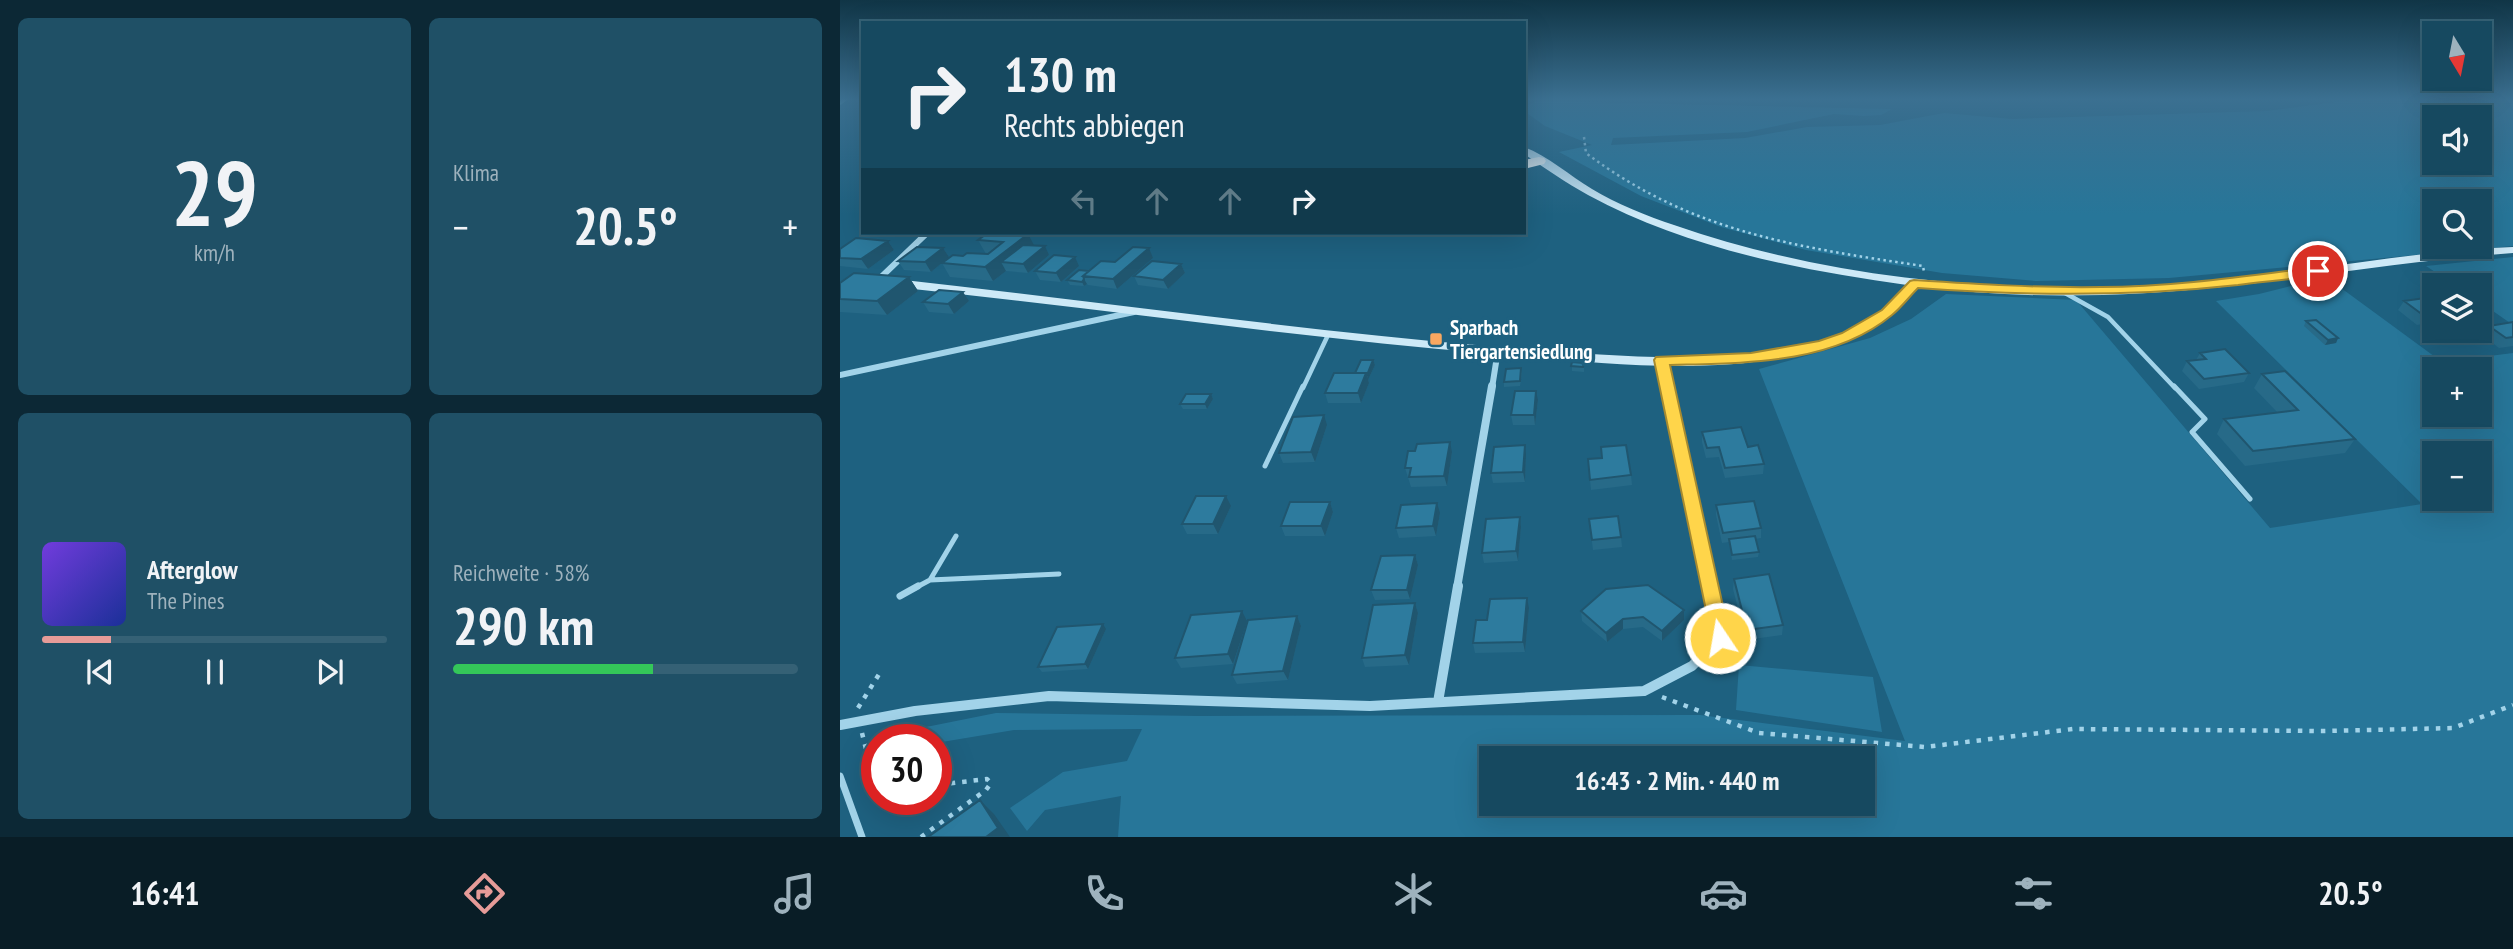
<!DOCTYPE html>
<html lang="de">
<head>
<meta charset="utf-8">
<style>
	body { margin:0; font-family:"PT Sans Narrow",sans-serif; background:#1f5066; color:#f1f3f6; height:100vh; display:flex; flex-direction:column; font-size:26px; white-space:nowrap }
	* { box-sizing:border-box; margin:0 }
	p { font-size:23px; color:#9eb2bd }
	.icon { flex:none; width:38px; height:38px; fill:none; stroke:currentColor; stroke-width:2; stroke-linecap:round; stroke-linejoin:round }
	.map { position:relative; flex:1; overflow:hidden }
	.details { display:flex; flex-direction:column; gap:18px; padding:18px; background:#0c2835; width:840px }
	.details>* { flex:none }
	.banner { position:absolute; left:21px; top:21px; width:665px; height:214px; border-radius:0px; box-shadow:0 7px 28px #0002,0 0 0 2px #356175; background:#164960; color:#f1f3f6; overflow:hidden }
	.needle { width:46px; rotate:170deg }
	.fabs { position:absolute; left:1582px; top:21px; display:grid; gap:14px }
	.fabs a { display:grid; place-items:center; width:70px; height:70px; border-radius:0px; background:#164960; box-shadow:0 7px 28px #0002,0 0 0 2px #356175; font-size:35px }
	.speed { position:absolute; left:21px; top:724px; display:flex; gap:14px; font-size:35px; font-weight:700; text-align:center }
	.speed>* { display:grid; place-content:center; width:91px; height:91px; border-radius:50%; background:#164960; box-shadow:0 7px 28px #0002,0 0 0 2px #356175; line-height:1 }
	.speed .limit { border:10px solid #d22; background:#fff; color:#111 }
	.pin { position:absolute; display:grid; place-items:center; width:60px; height:60px; color:#fff; margin:-30px; border:4px solid #fff; border-radius:50%; box-shadow:0 2px 7px #0007 }
	.me { position:absolute; width:77px; margin:-38px; rotate:348deg; stroke-linejoin:round; filter:drop-shadow(0 0 5px #0008) }
	.turn { display:flex; align-items:center; gap:24px; height:147px; padding:0 28px; font-size:32px }
	.turn .icon { width:91px; height:91px; stroke-width:2.5 }
	.turn b { display:block; font-size:49px; line-height:60px }
	.lanes { display:flex; align-items:center; height:66px; padding:0 28px; background:#0003; justify-content:center; gap:35px; direction:ltr }
	.lanes .off { opacity:.35 }
	.big { font-size:52px; font-weight:600; line-height:1.1 }
	.details .widget { flex:1; display:flex; flex-direction:column; justify-content:center; gap:10px; min-width:0; padding:0 24px; border-radius:10px; background:#1f5066 }
	.details .dial { align-items:center; gap:0 }
	.dial b { font-size:91px; line-height:1 }
	.song { display:flex; align-items:center; gap:21px }
	.cover { width:84px; height:84px; border-radius:10px; background:linear-gradient(135deg,hsl(260 70% 55%),hsl(230 70% 35%)) }
	.played { height:7px; border-radius:4px; background:linear-gradient(90deg,#e69b98 20%,#356175 20%) }
	.keys { display:flex; justify-content:space-around; direction:ltr }
	.heat { display:flex; justify-content:space-between; align-items:center; font-size:38px; direction:ltr }
	.charge { height:10px; border-radius:5px; background:linear-gradient(90deg,#34c759 58%,#356175 0) }
	.details .tiles { flex:1; display:grid; gap:18px; grid-template-columns:repeat(2,1fr) }
	.trip { position:absolute; left:639px; top:746px; width:396px; height:70px; border-radius:0px; background:#164960; box-shadow:0 7px 28px #0002,0 0 0 2px #356175; font-weight:600; line-height:70px; text-align:center }
	.tab-bar { display:flex; height:112px; justify-content:space-around; align-items:center; background:#091d26; color:#9eb2bd }
	.tab-bar .icon { width:49px; height:49px }
	.tab-bar .on { color:#e69b98 }
	.tab-bar b { font-size:32px; color:#f1f3f6 }
	main { display:flex; flex:1; min-height:0 }
	.map>svg:first-child { display:block }
	.green { fill:#277699; fill-rule:evenodd }
	.lines { fill:none; stroke-linecap:round; stroke-linejoin:round }
	.stream { stroke:#95d2ea; stroke-width:3.5 }
	.path-far1 { stroke:#a2d3e9; stroke-width:2.5; stroke-dasharray:2.5 3.5; stroke-linecap:butt }
	.path { stroke:#a2d3e9; stroke-width:4.5; stroke-dasharray:4.5 7; stroke-linecap:butt }
	.lane-far2 { stroke:#a2d3e9; stroke-width:4.5 }
	.lane-far1 { stroke:#a2d3e9; stroke-width:5 }
	.lane { stroke:#a2d3e9; stroke-width:7 }
	.street-far2 { stroke:#a2d3e9; stroke-width:6 }
	.street-far1 { stroke:#a2d3e9; stroke-width:8 }
	.street { stroke:#a2d3e9; stroke-width:10 }
	.secondary { fill:#cde9f7; fill-rule:evenodd }
	.highway { fill:#fff; fill-rule:evenodd }
	.wall { fill:#276a88 }
	.shaded-wall { fill:#20566f }
	.building { fill:#2d7b9e; stroke:#20566f; stroke-width:2 }
	.route { fill:#ffd54a; stroke:#a68a30; stroke-width:2 }
	.poi-dot { fill:#f8a761; stroke:#1e6180; stroke-width:2.5 }
	.labels { text-anchor:middle; dominant-baseline:central; stroke-width:7; stroke-linejoin:round; paint-order:stroke }
	.poi-label { font-size:21px; font-weight:bold; fill:#fff; stroke:#1e6180; text-anchor:start }
</style>
</head>
<body>
<main>
<section class="details">
<div class="tiles">
<div class="widget dial"><b>29</b><p>km/h</p></div>
<div class="widget"><p>Klima</p>
<div class="heat"><a>−</a><b class="big">20.5°</b><a>+</a></div>
</div>
<div class="widget">
<div class="song"><i class="cover"></i><div><b>Afterglow</b><p>The Pines</p></div></div>
<div class="played"></div>
<div class="keys"><svg class="icon" aria-label="previous" viewBox="0 0 24 24"><path d="M18 5L8 12l10 7zM5 5v14"/></svg><svg class="icon" aria-label="pause" viewBox="0 0 24 24"><path d="M8 5v14M16 5v14"/></svg><svg class="icon" aria-label="next" viewBox="0 0 24 24"><path d="M6 5l10 7-10 7zM19 5v14"/></svg></div>
</div>
<div class="widget"><p>Reichweite · 58%</p><b class="big">290 km</b><div class="charge"></div></div>
</div>
</section>
<div class="map">
<svg width="1673" height="837" viewBox="0 0 1673 837">
	<rect width="100%" height="100%" fill="#1e6180"/>
	<path class="green" d="M1527,98h146v148l-344,32 -133,3 -94,-8 -136,-23 -85,-23 -80,-31 -82,-44 33,-7 -47,-19 -21,-15v-5l14,-5 354,8 -11,6 -17,1 -30,-2 -87,18 -134,6 -2,7 134,-7 62,-11 73,-2 64,-12 68,6 255,-8zM1594,117h46v46h-46zM1594,201h46v46h-46z
		M1673,257v68l-33,-23v-17h-25l-29,-19z
		M1486,277l116,85 71,-9v484h-1395l3,-41 -76,14 -18,21 -17,-23 53,-36 64,-11 15,-32 -128,1 -78,13v-3h-46l1,-6 105,-21 202,3 502,-1 205,26 -146,-372 111,-31 41,-19 35,-25 130,6 194,228 152,-24 -206,-203 43,-7zM1594,369h46v46h-46zM1594,453h46v46h-46zM651,758h371v45h-371z
		M899,665l134,12 9,55 -146,-22z"/>
	<g class="lines">
		<path class="stream" d="M0,103l7,-5"/>
		<path class="path-far1" d="M744,137l2,16c105,79 210,94 337,113l1,6"/>
		<path class="path" d="M822,697l97,36 166,14 148,-18 252,2 128,-3 60,-23
			M18,708l23,-37
			M22,733l4,16 11,14
			M81,837l65,-47 5,-7 -4,-4 -51,6"/>
		<path class="lane-far2" d="M1225,293l43,24 67,71
			M463,388l25,-53"/>
		<path class="lane-far1" d="M1334,386l31,33 -13,13 58,67
			M425,466l38,-80
			M116,536l-26,44 129,-6
			M75,588l15,-8"/>
		<path class="lane" d="M60,596l18,-10
			M0,776l22,61"/>
		<path class="street-far2" d="M37,281l50,-48
			M821,360l6,28
			M0,375l294,-63
			M652,388l6,-38"/>
		<path class="street-far1" d="M827,386l42,202
			M617,588l35,-202"/>
		<path class="street" d="M598,702l20,-116
			M0,725l75,-14 134,-15 321,10 274,-15 48,-25 28,-28 -11,-52"/>
		<path class="secondary" d="M684,147c24,9 46,29 68,42 23,14 57,28 82,36 162,56 337,71 508,58 97,-7 193,-25 289,-34l42,-2v6c-98,7 -194,23 -291,34 -100,10 -204,13 -304,-1 -22,26 -48,47 -81,58 -108,36 -231,19 -342,10 -201,-17 -400,-46 -600,-67l-6,-4 6,-4c198,22 395,50 593,67 109,8 224,23 331,-5 35,-9 65,-29 88,-56 -109,-15 -221,-37 -319,-90 -22,-12 -43,-27 -64,-41z"/>
		<path class="highway" d="M699,157l5,1 2,3 -2,3 -20,5v-9z"/>
	</g>
	<path class="wall" d="M138,240l56,5 15,10 -21,18 -22,-2 -13,10 -43,-4 -8,-14 21,-7 23,-2z
		M48,241l6,9 -26,19 -28,-3v-17z
		M103,248l6,9 -18,15 -27,-2 -6,-9z
		M313,258l-36,31 -29,-4 -1,-1 -3,2 -14,-1 -3,-5 22,-9 26,-9z
		M341,264l4,9 -17,16 -30,-4 -4,-9z
		M239,266l-18,16 -21,-2 -5,-9z
		M69,277l9,14 -31,24 -47,-3v-29z
		M129,301l-15,13 -25,-2 -6,-10z
		M1564,301l30,4v17l-17,3 -19,-15z
		M1466,321l32,17 -2,5 -11,2 -21,-19z
		M1673,322v24l-14,2 -17,-13 7,-9z
		M1360,353l49,20 -5,9 -45,7 -17,-18 5,-10 9,-1z
		M533,360l2,5 -7,15 1,3 -8,20h-33l-3,-10z
		M732,362l12,5v5l-12,-1z
		M681,368l1,5 -2,13 -16,1v-5z
		M1422,374l93,65 -10,14 -100,13 -28,-32 7,-15 54,-6 -24,-25z
		M371,394l2,5 -6,10h-24l-3,-5z
		M698,400l-3,25h-22l-2,-10z
		M487,425l-12,37 -32,1 -4,-10z
		M862,432l46,15 16,17 -1,10 -38,4 -6,-21 -13,1 -4,-16z
		M761,447l30,28 1,10 -41,5 -3,-31 13,-1z
		M612,452l-5,34 -36,1 -6,-19z
		M686,455l-1,27 -32,1 -2,-10z
		M490,502l3,10 -8,24h-40l-4,-10z
		M876,505l45,23v10l-6,1 4,13 -1,5 -26,3 -3,-18 -7,1 -6,-28z
		M391,506l-13,28h-31l-5,-10z
		M600,513l-4,23 -37,2 -3,-10z
		M680,517l1,10 -3,34 -34,2 -2,-10z
		M749,519l32,18 1,10 -29,3z
		M575,555l3,10 -8,34 -35,1 -4,-10z
		M894,579l49,46 -1,10 -36,5 -13,-51z
		M575,603l3,10 -9,52 -44,2 -3,-9z
		M689,608l-4,44 -50,1 -2,-10 14,-23z
		M741,611l103,9 -22,21 -19,-14 -20,2 -16,13 -25,-21z
		M457,616l4,10 -13,54 -51,4 -5,-9z
		M407,621l-14,43 -52,4 -6,-10z
		M266,629l-18,40 -46,3 -4,-5z"/>
	<path class="shaded-wall" d="M188,234l7,13 -34,15 5,9 -13,10 -8,-14z
		M48,241l6,9 -26,19 -7,-10z
		M205,246l4,9 -21,18 -5,-9z
		M103,248l6,9 -18,15 -6,-10z
		M309,248l4,10 -36,31 -4,-10z
		M235,257l4,9 -18,16 -5,-9z
		M341,264l4,9 -17,16 -5,-9z
		M69,277l9,14 -31,24 -10,-14z
		M244,279l3,5 -3,2 -2,-4z
		M123,292l6,9 -15,13 -6,-10z
		M1498,338l-2,5 -11,2 3,-5z
		M533,360l2,5 -7,15 -1,-5z
		M526,373l3,10 -8,20 -3,-10z
		M696,391l2,9 -3,25 -1,-10z
		M371,394l2,5 -6,10 -2,-5z
		M484,415l3,10 -12,37 -4,-10z
		M610,442l2,10 -5,34 -3,-10z
		M685,445l1,10 -1,27 -2,-10z
		M386,496l5,10 -13,28 -5,-10z
		M490,502l3,10 -8,24 -4,-10z
		M597,503l3,10 -4,23 -3,-10z
		M680,517l1,10 -3,34 -2,-10z
		M575,555l3,10 -8,34 -3,-9z
		M687,598l2,10 -4,44 -2,-10z
		M575,603l3,10 -9,52 -4,-10z
		M844,610v10l-22,21v-10z
		M402,611l5,10 -14,43 -5,-10z
		M457,616l4,10 -13,54 -5,-9z
		M783,619v10l-16,13 -1,-9z
		M263,624l3,5 -18,40 -3,-5z
		M140,800l14,14 16,23h-24z"/>
	<path class="building" d="M148,233l40,1 -43,33 -43,-4 11,-8 10,1 4,-3 21,1 15,-12 -25,-2z
		M16,238l32,3 -27,18 -21,-1v-9z
		M183,245l22,1 -22,18 -22,-2z
		M77,247l26,1 -18,14 -27,-1z
		M293,247l16,1 -36,31 -30,-3 18,-15 14,1z
		M214,255l21,2 -19,16 -21,-2z
		M312,261l29,3 -18,16 -29,-4z
		M239,270l10,1 -6,5 1,3 -2,3 -15,-2z
		M14,273l55,4 -32,24 -37,-2v-16z
		M99,290l24,2 -15,12 -25,-2z
		M1585,298l9,7v9l-11,1 -19,-14z
		M1476,320l22,18 -10,2 -22,-19z
		M1673,322v15l-7,1 -17,-12z
		M1385,349l24,24 -45,6 -17,-18 19,-2 -6,-6z
		M521,360h12l-6,15h-1v-2h-11z
		M732,362l12,1 -1,4 -12,-1z
		M681,368l-1,13 -16,1 2,-13z
		M1445,371l70,68 -102,12 -29,-32 74,-9 -36,-36z
		M494,373h32l-8,20h-33z
		M675,391h21l-2,24h-23z
		M346,394h25l-6,10h-25z
		M484,415l-13,37 -32,1 14,-36z
		M901,427l7,20 10,-2 6,19 -39,4 -6,-21 -12,1 -5,-16z
		M610,442l-6,34 -35,1 2,-9h-6l3,-17h7l2,-7z
		M685,445l-2,27 -32,1 3,-26z
		M786,445l5,30 -41,5 -2,-21 14,-1 -1,-11z
		M356,496h30l-13,28h-31z
		M914,501l7,27 -38,5 -7,-28z
		M450,502h40l-9,24h-40z
		M597,503l-4,23 -37,2 5,-23z
		M778,516l3,21 -29,3 -3,-21z
		M680,517l-4,34 -34,2 4,-34z
		M915,536l4,16 -27,3 -3,-16z
		M575,555l-8,35h-36l10,-34z
		M929,574l14,51 -36,5 -13,-51z
		M808,585l36,25 -22,21 -19,-14 -20,2 -17,14 -25,-22 25,-22z
		M687,598l-4,44 -50,1 3,-23h11l3,-21z
		M575,603l-10,52 -43,3 11,-53z
		M402,611l-14,43 -53,4 16,-43z
		M457,616l-14,55 -51,4 16,-55z
		M263,624l-18,40 -47,3 19,-40z
		M140,800l18,28 -12,9h-58z"/>
	<linearGradient id="sky" x2="0" y2="1"><stop stop-color="#103546"/><stop offset="0.46" stop-color="#3b7091"/><stop offset="1" stop-color="#3b7091" stop-opacity="0"/></linearGradient>
	<rect width="1673" height="215" fill="url(#sky)"/>
	<path class="route" d="M1478,267l7,4 -2,3c-28,6 -57,7 -85,11 -108,12 -213,11 -320,3 -9,9 -17,20 -26,27 -60,50 -150,48 -222,50l60,273 -3,6 -7,2 -7,-2 -59,-284 2,-3 95,-4 68,-12 23,-8 40,-23 28,-29 4,-1c62,4 124,8 187,7 72,0 145,-11 217,-20z"/>
	<rect class="poi-dot" x="589" y="332" width="14" height="14" rx="3.5"/>
	<g class="labels">
		<g class="poi-label">
			<text x="610" y="327">Sparbach<tspan x="610" dy="24">Tiergartensiedlung</tspan></text>
		</g>
	</g>
</svg>
<div class="fabs">
<a><svg class="needle" viewBox="-14 -14 28 28"><path d="M0-13l5 13h-10z" fill="#e53935"/><path d="M0 13l5-13h-10z" fill="#9eb2bd"/></svg></a>
<a><svg class="icon" aria-label="sound" viewBox="0 0 24 24"><path d="M4 9h4l5-4v14l-5-4H4zM17 9q2 3 0 6"/></svg></a>
<a><svg class="icon" aria-label="search" viewBox="0 0 24 24"><circle cx="10" cy="10" r="6"/><path d="M15 15l6 6"/></svg></a>
<a><svg class="icon" aria-label="layers" viewBox="0 0 24 24"><path d="M12 4l9 5-9 5-9-5zM3 14l9 5 9-5"/></svg></a>
<a>+</a>
<a>−</a>
</div>
<div class="speed"><div class="limit">30</div></div>
<div class="pin" style="left:1478px;top:271px;background:#d93025"><svg class="icon" aria-label="arrive" viewBox="0 0 24 24"><path d="M6 21V4h12l-3 4 3 4H6"/></svg></div>
<svg class="me" style="left:880px;top:638px" viewBox="-20 -20 40 40"><circle r="17" fill="#ffd54a" stroke="#fff" stroke-width="3"/><path d="M0-11L8 9 0 5-8 9z" fill="#fff"/></svg>
<div class="trip">16:43 · 2 Min. · 440 m</div>
<div class="banner">
<div class="turn"><svg class="icon" aria-label="right" viewBox="0 0 24 24"><path d="M7 20v-9h11M14 6l5 5-5 5"/></svg><div><b>130 m</b>Rechts abbiegen</div></div>
<div class="lanes"><svg class="icon off" aria-label="left" viewBox="0 0 24 24"><path d="M17 20v-9H6M10 6l-5 5 5 5"/></svg><svg class="icon off" aria-label="ahead" viewBox="0 0 24 24"><path d="M12 20V5M6 11l6-6 6 6"/></svg><svg class="icon off" aria-label="ahead" viewBox="0 0 24 24"><path d="M12 20V5M6 11l6-6 6 6"/></svg><svg class="icon" aria-label="right" viewBox="0 0 24 24"><path d="M7 20v-9h11M14 6l5 5-5 5"/></svg></div>
</div>
</div>
</main>
<nav class="tab-bar">
<b>16:41</b>
<svg class="icon on" aria-label="directions" viewBox="0 0 24 24"><path d="M12 3l9 9-9 9-9-9zM9 14v-3h6M13 9l2 2-2 2"/></svg>
<svg class="icon" aria-label="music" viewBox="0 0 24 24"><path d="M9 18V5l10-2v13"/><circle cx="6" cy="18" r="3"/><circle cx="16" cy="16" r="3"/></svg>
<svg class="icon" aria-label="phone" viewBox="0 0 24 24"><path d="M5 4h4l2 5-3 2q2 4 5 5l2-3 5 2v4C11 20 4 13 5 4z"/></svg>
<svg class="icon" aria-label="climate" viewBox="0 0 24 24"><path d="M12 3v18M4 7l16 10M4 17L20 7"/></svg>
<svg class="icon" aria-label="car" viewBox="0 0 24 24"><path d="M5 17H2v-5l4-1 3-4h7l3 4 3 1v5h-3M9 17h6M6 11h13"/><circle cx="7" cy="17" r="2"/><circle cx="17" cy="17" r="2"/></svg>
<svg class="icon" aria-label="filters" viewBox="0 0 24 24"><path d="M4 7h16M4 17h16"/><circle cx="9" cy="7" r="2"/><circle cx="15" cy="17" r="2"/></svg>
<b>20.5°</b>
</nav>
</body>
</html>
